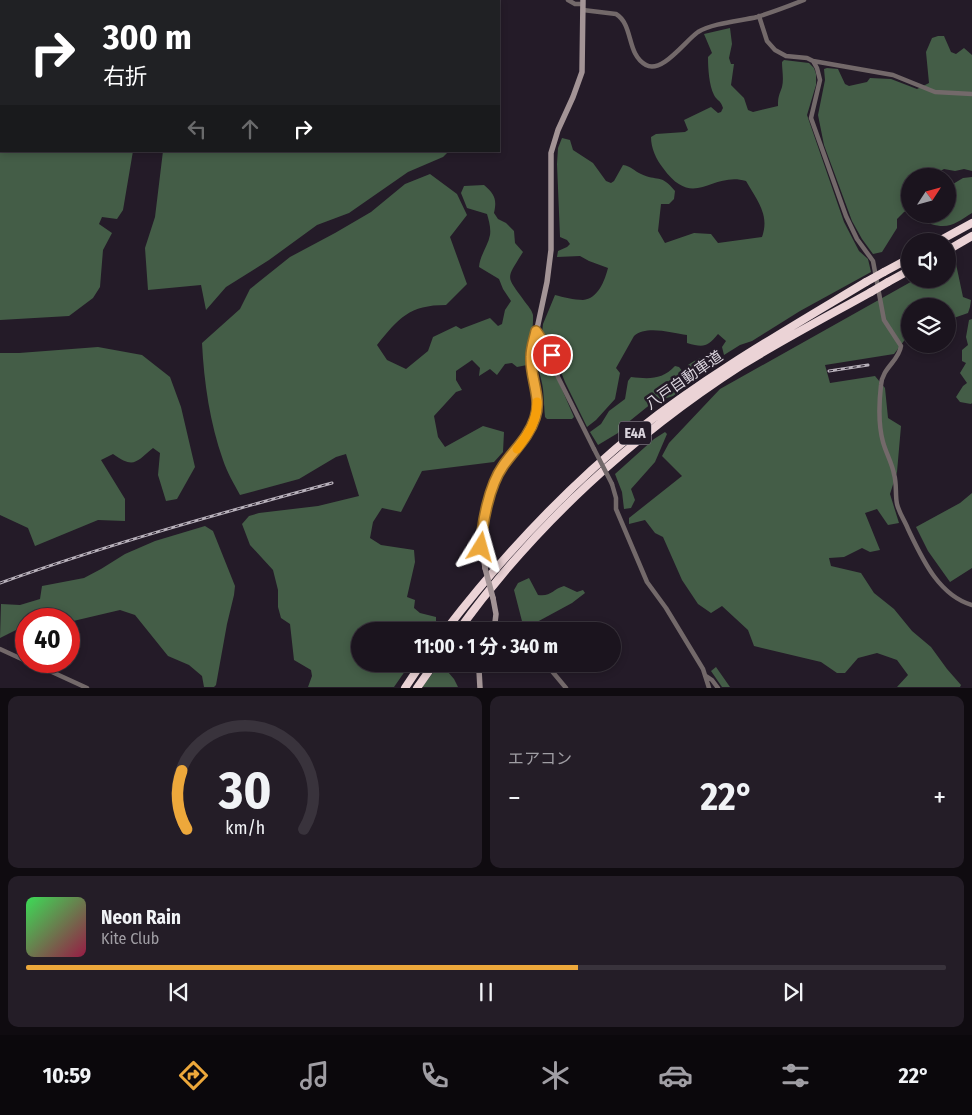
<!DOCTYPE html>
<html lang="ja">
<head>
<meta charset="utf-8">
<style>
	body { margin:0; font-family:"Fira Sans Condensed","Noto Sans JP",sans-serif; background:#241d27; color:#f1f3f6; height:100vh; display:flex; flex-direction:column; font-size:19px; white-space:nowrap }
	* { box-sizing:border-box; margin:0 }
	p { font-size:16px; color:#a09ea4 }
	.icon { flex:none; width:28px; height:28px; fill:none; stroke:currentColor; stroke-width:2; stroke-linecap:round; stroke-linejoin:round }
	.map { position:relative; height:688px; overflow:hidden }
	.drawer { display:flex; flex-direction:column; gap:8px; padding:8px; background:#0f0b10; flex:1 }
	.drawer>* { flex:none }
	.hud { position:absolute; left:0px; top:0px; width:500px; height:152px; box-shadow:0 2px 8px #0003,0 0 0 1px #39333c; background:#202124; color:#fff; overflow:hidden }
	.needle { width:32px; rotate:54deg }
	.tools { position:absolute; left:901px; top:168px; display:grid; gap:10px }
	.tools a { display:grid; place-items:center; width:55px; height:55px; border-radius:50%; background:#1b141e; box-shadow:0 2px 8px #0003,0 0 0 1px #39333c; font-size:25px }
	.speed { position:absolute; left:15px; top:608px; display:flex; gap:10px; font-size:25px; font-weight:700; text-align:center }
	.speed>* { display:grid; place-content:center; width:65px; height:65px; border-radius:50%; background:#1b141e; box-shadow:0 2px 8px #0003,0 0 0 1px #39333c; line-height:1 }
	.speed .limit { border:8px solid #d22; background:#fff; color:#111 }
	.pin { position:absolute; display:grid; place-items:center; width:42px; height:42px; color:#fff; margin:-21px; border:2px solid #fff; border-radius:50%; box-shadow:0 1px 5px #0007 }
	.me { position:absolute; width:55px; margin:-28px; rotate:8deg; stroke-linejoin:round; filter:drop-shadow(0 0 4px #0008) }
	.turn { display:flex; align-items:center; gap:18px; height:105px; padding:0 20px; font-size:22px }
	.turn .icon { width:65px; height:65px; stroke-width:2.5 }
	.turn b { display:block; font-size:35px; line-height:42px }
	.lanes { display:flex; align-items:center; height:48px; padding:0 20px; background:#0003; justify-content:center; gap:25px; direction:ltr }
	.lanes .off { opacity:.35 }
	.big { font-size:38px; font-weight:700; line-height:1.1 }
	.drawer .card { flex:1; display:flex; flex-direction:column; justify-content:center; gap:8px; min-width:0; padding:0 18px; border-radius:10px; background:#241d27 }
	.drawer .dial { align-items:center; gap:0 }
	.dial svg { height:130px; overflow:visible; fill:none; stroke:#39333c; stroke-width:7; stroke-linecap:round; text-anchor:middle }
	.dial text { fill:#f1f3f6; stroke:none }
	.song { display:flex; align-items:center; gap:15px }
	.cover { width:60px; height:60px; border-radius:8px; background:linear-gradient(135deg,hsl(130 70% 55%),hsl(340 70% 35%)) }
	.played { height:5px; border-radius:2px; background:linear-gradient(90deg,#eda83b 60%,#39333c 60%) }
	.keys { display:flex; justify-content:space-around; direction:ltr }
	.heat { display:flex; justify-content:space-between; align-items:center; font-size:28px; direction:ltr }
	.drawer .tiles { flex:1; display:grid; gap:8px; grid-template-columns:1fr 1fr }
	.card:last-child { grid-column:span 2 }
	.trip { position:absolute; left:351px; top:622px; width:270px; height:50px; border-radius:25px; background:#1b141e; box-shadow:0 2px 8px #0003,0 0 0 1px #39333c; font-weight:700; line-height:50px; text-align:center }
	.dock { display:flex; height:80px; justify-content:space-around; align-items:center; background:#0b080c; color:#a09ea4 }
	.dock .icon { width:35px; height:35px }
	.dock .current { color:#eda83b }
	.dock b { font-size:22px; color:#f1f3f6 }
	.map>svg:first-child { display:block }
	.forest { fill:#445d47 }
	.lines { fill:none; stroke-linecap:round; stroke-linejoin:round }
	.street { stroke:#73696a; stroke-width:4.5 }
	.secondary { stroke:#a39496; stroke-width:5.5 }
	.highway { stroke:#ebd3d6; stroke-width:8 }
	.rail-casing { stroke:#b7b0ba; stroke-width:3 }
	.rail { stroke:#241b28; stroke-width:1; stroke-dasharray:4; stroke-linecap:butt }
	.street-bridge { stroke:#73696a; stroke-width:4.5 }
	.secondary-bridge { stroke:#a39496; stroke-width:5.5 }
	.highway-bridge { stroke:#ebd3d6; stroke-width:8 }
	.route-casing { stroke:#9a6d26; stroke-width:12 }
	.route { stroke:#eda83b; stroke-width:9 }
	.slow { stroke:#f59e0b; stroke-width:9 }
	.labels { text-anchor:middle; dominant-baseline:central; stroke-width:5; stroke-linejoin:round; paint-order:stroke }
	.shield { fill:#241b28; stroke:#a39ca7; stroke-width:1 }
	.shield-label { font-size:14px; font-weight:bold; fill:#dad4dd }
	.street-label { font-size:15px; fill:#dad4dd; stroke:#241b28 }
</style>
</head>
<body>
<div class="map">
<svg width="972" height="688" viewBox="0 0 972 688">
	<rect width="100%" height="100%" fill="#241b28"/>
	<path class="forest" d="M0,0h108l-107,1v150h132l-10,59 -6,9 -15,-2 -3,7 13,9 -9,17 -3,37 -7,11 -24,18 -69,4z
		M182,0h111l1,1h-112z
		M730,28l2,16 -3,14 2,6h3l-3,21 13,13 4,12 5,2 25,-6c0,-10 1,-10 4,-19 2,-8 0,-17 0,-25l2,-2 25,3 5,5 2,6v11l-9,30 37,107 15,29 9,8 3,13 -71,39 -48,30 -12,4 -16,10 -2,-8 4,-6 -8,-7c-11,13 -14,14 -31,9v-8c-15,-2 -41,-10 -53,1l-18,32 4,5 -5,26 -19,21 -9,7 -22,-45 -15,-38 -8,-10 1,-10 12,-29c8,2 19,5 28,5 15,-1 22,-20 25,-32l-19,-7 -9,-5 -23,1 1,-6 9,-4 3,-3 -3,-4 -7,-3 -3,-73 1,-16 4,-10 8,2 3,10 20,13 13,18 5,2 3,-2 9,-16c8,1 11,6 18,9 16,8 20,-1 34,17l-1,8 -5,5h-8l-3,27 7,12 29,-10 17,1 7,9 44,-6c8,-22 -5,-37 -16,-56 -35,-10 -52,30 -83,-13 -7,-9 -12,-20 -12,-31l5,-3 29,-2 3,-2 -4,-10 27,-13 7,6 3,-1 2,-4c-3,-9 -6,-7 -9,-13 -5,-10 -6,-27 -6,-38l4,-4 -8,-19z
		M938,36h6l7,16 5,2 8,-6 8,7v116l-8,-2 -9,2 -11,-2 -13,7h-21v33l-6,3 -7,7v9l-15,24 -9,2 -11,-15 -10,-18 -28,-76 -6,-30 7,-35 -1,-11 3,-1 11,1 7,15 4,2 18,-4 3,-4 21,1 26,10 12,-6 -3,-31 6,-14z
		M163,151h286l-6,6 -35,15 -59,41 -32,12 -48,35 -43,27 -20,23 -5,-25 -53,5 -3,-42 10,-31z
		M430,174l27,20 10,21 -17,22 17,47 -21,21c-37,0 -47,13 -69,40l10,15 19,9 22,-18 5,-14 23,-11 5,3 29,-11 8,8 4,-2 3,-14 6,-9 -8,-12 -4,-10 -20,-12c1,-12 9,-21 11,-32 1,-7 -1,-14 -3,-21l-20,-6 -6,-15 3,-7 20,-1c11,9 13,15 10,28l4,6 8,4 8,8 1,12 8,9c-18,29 -17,23 2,50 3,4 7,8 8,13 1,17 -6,33 -6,50l-10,2 -5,-4 -7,1 -8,11 -7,-6 -11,7 1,-8 -8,-8 -16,11v9l6,10 -6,2 -22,24 4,21 7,10 38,-21 21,6 -1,20 -9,10 -72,9 -21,41 -19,-4 -9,14 -3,16 11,7 33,5 1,12 -8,35 8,3 -1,8 6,5 16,4v10l-3,4h-73v33h50l-16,23h-86l4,-11 -1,-6 -17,-10 -4,-36 -9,-6 -3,-11v-17l-5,-20 -23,-25 -8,-21 7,-8 10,-3 59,-7 41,-10 -13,-42 -10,3 -37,22 -59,16c-6,-11 -13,-23 -17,-35 -13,-37 -19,-77 -21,-117l38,-34 10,-20 40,-32 45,-24 36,-21 34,-28z
		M972,177v36c-15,9 -22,17 -41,11l-4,-10h21v-27l15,-9z
		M956,264l7,33 8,3 -1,7 -2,6 -20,7v-14h-38v27l-16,21 -69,11 5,18 45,-7 10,12 3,30 13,8 -4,46 -7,22 9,29 -11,2 -11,-16 -12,4 15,37 -10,2 -8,-4 -18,9 -15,1 2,8 30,7 13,20 20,16 18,22 19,16 16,22 14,16 -1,2h-63l11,-12 -11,-15 -20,-7 -19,5 -13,15h-8l-16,-11 -67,-16 -6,-16 -26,-24 -11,7 -13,-9 -16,-24 -19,-43 -8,-4 -10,-13 -16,4v-6l53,-42 -20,-20 7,-13 51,-54 196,-110h32v-14z
		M972,319v84l-1,1 -11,-2 -4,-5 7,-11 4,-3 -7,-10 6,-10 -4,-2v-11l6,-5 -2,-8 3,-17z
		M541,344l8,10 8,24 17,39 -2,2h-25l-2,-2c-1,-9 -1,-18 -2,-28 -2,-15 -9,-27 -5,-43z
		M98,347l44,8 28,22 11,30 14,60 -18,32 -11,2 -8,-26 2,-22 -7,-5c-17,14 -19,21 -40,6l-12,6 24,39v22l-27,-1 -63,26 -7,-18 -28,-13v-162h19z
		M699,358h7l5,6 -3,6 -35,26 -21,7 -31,25 -3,5 -20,12 -8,-13 11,-8 8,-13 16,-12 3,-18 3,-4c18,2 31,3 44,-11l4,1 4,5 2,-1 3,-6z
		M665,432l2,2 -12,28 -24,27 4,11 -4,8 -7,1 -2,-17 -7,-18 39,-35z
		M972,493v75l-22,14 -22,-31 -12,-24 44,-24z
		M205,526l8,5 22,55 -1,9 -7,29 -11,61 -2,2h-10l-2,-11 -13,-11 -21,-9 -33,-41 -15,-5 -51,12v-3h-43v8l-10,3 -16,8 1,-34 19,1 20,-6 2,-13 42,-8 17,-9 24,-15 30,-13z
		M529,578l9,17c13,2 15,-6 26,-9l13,6 6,-2 2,3 -13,10 -48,26 -10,-39 4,-7z
		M716,667l14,20h-8l-11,-16z
		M438,672h10l6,7 4,8h-36l11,-14z"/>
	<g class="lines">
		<path class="street" d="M568,0l7,4h8
			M583,10l33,4c18,11 10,40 30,51 16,9 39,-24 52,-33 15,-9 42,-11 59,-15 16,-5 32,-11 47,-17
			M759,16l8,25 8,9 11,6 21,2 6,3 4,7 3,12 -9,38 35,98 11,23 16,22 11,59 17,26c-2,15 -19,22 -20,39 -2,18 -3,39 2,57 3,11 9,21 11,32 3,10 1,21 3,30 2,9 8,17 11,25 14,29 30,66 64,76
			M813,61l80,14 42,17 37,2
			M536,331l15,24 7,22 36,72
			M612,484l4,14v11l31,73 19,26 37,61 6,19
			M0,649l26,12
			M28,661l59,27
			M546,664l20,24
			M706,676l6,4 6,8"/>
		<path class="secondary" d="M485,568l-4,-28 11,-51 4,-11 8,-13 27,-36 6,-19v-11l-6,-42 16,-75 4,-32v-97l7,-23 15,-33 9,-25 1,-72
			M493,598l3,16 -2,17
			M480,688l-1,-18 2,-6"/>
		<path class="highway" d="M939,241l33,-18
			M948,250l24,-14
			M884,272l26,-14
			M888,282l22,-12
			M445,631c57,-74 120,-142 193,-201 71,-56 150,-101 228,-148
			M458,631c76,-105 175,-196 284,-266 42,-26 86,-49 129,-73
			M405,688l16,-24
			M417,688l17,-24"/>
		<g class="rail-casing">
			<path id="rail" d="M829,371l39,-6
				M0,583c109,-39 221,-70 332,-100"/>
		</g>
		<use href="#rail" class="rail"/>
		<path class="street-bridge" d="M594,449l18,35"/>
		<path class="secondary-bridge" d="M485,568l8,30"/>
		<path class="highway-bridge" d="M866,282l18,-10
			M871,292l17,-10"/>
	</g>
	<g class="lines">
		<g class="route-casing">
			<path id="route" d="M481,547c1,-24 8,-61 22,-81 11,-16 26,-29 32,-48 7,-20 -5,-40 -4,-61 0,-9 3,-17 5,-26l16,24"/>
		</g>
		<use href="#route" class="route"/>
		<path class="slow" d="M517,449c11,-14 20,-28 20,-47"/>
	</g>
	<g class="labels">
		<rect class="shield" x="619" y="421.5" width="32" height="23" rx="4"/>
		<g class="shield-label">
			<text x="635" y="433">E4A</text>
		</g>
		<g class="street-label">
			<text transform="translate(684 380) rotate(-35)">八戸自動車道</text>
		</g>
	</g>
</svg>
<div class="tools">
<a><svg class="needle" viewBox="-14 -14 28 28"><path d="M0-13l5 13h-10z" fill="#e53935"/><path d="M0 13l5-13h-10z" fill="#a09ea4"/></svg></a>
<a><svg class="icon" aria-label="sound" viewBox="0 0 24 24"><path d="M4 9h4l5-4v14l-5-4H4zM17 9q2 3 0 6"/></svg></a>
<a><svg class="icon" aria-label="layers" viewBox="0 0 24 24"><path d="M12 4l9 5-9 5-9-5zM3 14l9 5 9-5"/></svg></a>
</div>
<div class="speed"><div class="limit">40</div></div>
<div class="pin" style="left:552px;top:355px;background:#d93025"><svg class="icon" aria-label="arrive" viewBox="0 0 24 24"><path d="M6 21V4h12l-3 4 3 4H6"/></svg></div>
<svg class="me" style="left:481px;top:547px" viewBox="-20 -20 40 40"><path d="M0-17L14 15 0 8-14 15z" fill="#eda83b" stroke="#fff" stroke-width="4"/></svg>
<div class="trip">11:00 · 1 分 · 340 m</div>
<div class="hud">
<div class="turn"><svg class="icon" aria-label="right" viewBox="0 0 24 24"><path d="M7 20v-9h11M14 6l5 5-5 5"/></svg><div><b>300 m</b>右折</div></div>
<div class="lanes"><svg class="icon off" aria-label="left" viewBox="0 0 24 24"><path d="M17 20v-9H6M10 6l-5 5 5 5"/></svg><svg class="icon off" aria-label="ahead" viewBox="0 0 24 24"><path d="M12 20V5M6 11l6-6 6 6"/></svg><svg class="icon" aria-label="right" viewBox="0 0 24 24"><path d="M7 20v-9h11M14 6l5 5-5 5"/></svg></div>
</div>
</div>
<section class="drawer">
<div class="tiles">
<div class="card dial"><svg viewBox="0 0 100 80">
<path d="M14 69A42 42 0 1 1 86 69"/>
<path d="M14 69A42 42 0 0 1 11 33" stroke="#eda83b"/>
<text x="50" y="56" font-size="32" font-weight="700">30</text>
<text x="50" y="72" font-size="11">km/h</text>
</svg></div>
<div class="card"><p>エアコン</p>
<div class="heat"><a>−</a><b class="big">22°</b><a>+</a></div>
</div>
<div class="card">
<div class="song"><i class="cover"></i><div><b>Neon Rain</b><p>Kite Club</p></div></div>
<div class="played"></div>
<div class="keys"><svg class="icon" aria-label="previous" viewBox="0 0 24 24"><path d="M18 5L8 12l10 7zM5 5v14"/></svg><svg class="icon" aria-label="pause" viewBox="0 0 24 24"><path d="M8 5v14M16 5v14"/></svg><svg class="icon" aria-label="next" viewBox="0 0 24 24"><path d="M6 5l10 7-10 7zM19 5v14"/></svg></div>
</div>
</div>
</section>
<nav class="dock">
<b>10:59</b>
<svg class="icon current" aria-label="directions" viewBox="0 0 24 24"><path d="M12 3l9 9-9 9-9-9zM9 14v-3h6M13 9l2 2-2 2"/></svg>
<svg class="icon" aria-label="music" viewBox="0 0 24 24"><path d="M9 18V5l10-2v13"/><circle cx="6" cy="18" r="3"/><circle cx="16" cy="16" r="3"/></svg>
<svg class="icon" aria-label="phone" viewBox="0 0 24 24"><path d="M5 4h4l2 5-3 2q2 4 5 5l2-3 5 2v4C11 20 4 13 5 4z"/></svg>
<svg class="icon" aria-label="climate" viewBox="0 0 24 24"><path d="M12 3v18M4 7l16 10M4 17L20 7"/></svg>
<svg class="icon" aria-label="car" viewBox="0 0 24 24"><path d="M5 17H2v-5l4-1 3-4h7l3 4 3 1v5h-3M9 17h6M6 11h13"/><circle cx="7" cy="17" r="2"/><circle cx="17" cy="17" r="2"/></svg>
<svg class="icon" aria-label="filters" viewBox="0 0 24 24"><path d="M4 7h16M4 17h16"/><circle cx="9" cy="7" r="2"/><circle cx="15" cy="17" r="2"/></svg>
<b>22°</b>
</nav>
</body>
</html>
